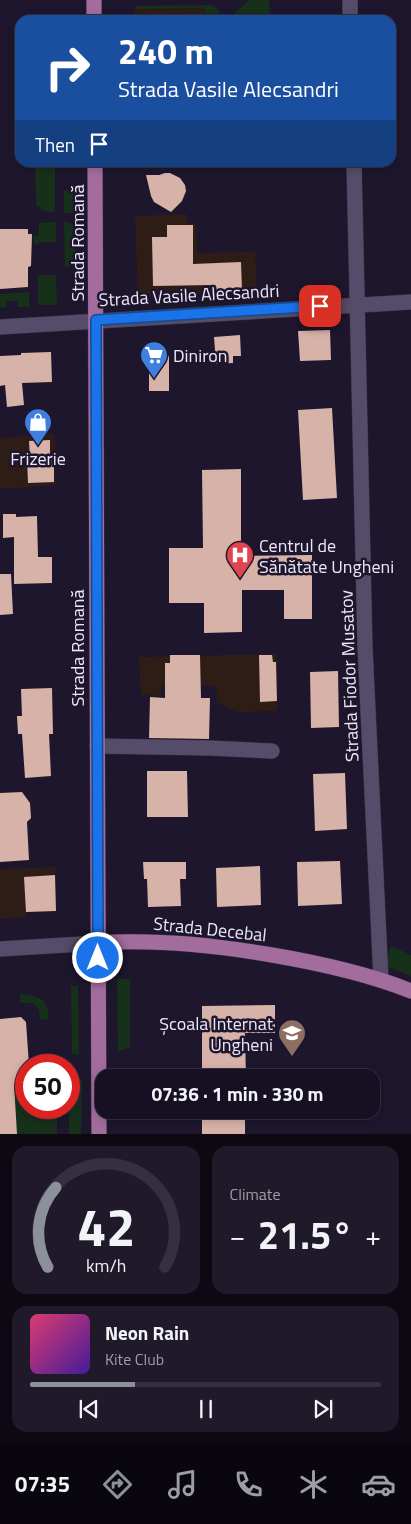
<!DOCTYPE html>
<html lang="en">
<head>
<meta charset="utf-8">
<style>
	body { margin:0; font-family:"Titillium Web",sans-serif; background:#1f192a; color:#f1f3f6; height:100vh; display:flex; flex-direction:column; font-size:19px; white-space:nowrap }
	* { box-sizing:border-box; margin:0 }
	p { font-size:16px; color:#9e9da5 }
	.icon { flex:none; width:28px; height:28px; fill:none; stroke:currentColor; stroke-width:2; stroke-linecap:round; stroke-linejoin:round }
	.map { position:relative; height:1134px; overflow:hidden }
	.panel { display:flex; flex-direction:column; gap:12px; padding:12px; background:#0c0913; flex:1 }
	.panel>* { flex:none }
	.banner { position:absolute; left:15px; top:15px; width:381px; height:152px; border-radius:15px; box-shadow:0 2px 8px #0003,0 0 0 1px #353040; background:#1a4fa0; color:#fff; overflow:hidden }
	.speed { position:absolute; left:15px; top:1054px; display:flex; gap:10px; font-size:25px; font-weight:700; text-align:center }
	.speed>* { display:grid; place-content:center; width:65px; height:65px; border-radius:50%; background:#161022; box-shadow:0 2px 8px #0003,0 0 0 1px #353040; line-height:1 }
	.speed .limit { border:8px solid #d22; background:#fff; color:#111 }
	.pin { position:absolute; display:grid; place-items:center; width:42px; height:42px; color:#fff; margin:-21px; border-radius:10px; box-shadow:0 2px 8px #0006 }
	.me { position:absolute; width:55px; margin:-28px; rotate:0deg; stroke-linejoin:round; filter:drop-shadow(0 0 4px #0008) }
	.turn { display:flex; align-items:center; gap:18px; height:105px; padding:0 20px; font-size:22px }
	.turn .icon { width:65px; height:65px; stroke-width:2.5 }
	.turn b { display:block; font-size:35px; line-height:42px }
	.then { display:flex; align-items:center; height:48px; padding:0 20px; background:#0003; gap:10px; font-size:19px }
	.big { font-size:38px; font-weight:700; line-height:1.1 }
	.panel .tile { flex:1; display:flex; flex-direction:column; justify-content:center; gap:8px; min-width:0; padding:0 18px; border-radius:15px; background:#1f192a }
	.panel .dial { align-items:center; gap:0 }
	.dial svg { height:130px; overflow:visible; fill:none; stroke:#353040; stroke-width:7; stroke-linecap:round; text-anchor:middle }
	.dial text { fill:#f1f3f6; stroke:none }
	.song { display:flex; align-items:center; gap:15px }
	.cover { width:60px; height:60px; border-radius:8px; background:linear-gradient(135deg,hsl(340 70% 55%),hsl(260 70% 35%)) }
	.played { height:5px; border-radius:2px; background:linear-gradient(90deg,#8c9099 30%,#353040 30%) }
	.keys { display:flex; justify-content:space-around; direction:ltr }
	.heat { display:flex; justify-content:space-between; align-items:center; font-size:28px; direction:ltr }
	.panel .tiles { flex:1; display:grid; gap:12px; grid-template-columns:1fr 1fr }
	.tile:last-child { grid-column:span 2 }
	.trip { position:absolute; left:95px; top:1069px; width:285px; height:50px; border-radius:15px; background:#161022; box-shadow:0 2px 8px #0003,0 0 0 1px #353040; font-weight:700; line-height:50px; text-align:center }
	.menu { display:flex; height:80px; justify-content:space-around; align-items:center; background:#09060e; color:#9e9da5 }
	.menu .icon { width:35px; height:35px }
	.menu .selected { color:#8c9099 }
	.menu b { font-size:22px; color:#f1f3f6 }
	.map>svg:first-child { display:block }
	.commercial { fill:#2e1d17 }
	.green { fill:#16301a }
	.building { fill:#d7b2a8 }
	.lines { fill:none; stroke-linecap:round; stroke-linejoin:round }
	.minor-casing { stroke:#363042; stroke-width:16 }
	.major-casing { stroke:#363042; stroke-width:16 }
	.minor { stroke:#544c68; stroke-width:15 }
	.major { stroke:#a26c9d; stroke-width:15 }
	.route-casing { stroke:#114b97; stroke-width:12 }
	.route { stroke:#1a73e8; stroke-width:9 }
	.labels { text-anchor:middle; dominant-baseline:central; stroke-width:5; stroke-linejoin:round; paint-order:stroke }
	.street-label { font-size:18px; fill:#ece7f8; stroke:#1d162d }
	.poi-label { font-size:18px; fill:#ece7f8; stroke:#1d162d; text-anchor:start }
</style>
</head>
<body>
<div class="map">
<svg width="411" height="1134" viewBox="0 0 411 1134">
	<rect width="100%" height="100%" fill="#1d162d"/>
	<path class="commercial" d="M206,8l1,12h-73l1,-11z
		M187,214v9h9l1,30 58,-1 2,40 -119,4 -3,-80z
		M55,434v51l-55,4v-51z
		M277,654v57l-40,1 -21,-10 1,-16h-56v10l-20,-1 -2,-38z
		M56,867l-1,8 1,36 -30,1 1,5 -27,2v-50z"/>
	<path class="green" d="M249,0h20l1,20h-37l2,-7z
		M212,5l6,4 3,11h-14l-2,-12 -70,1v-3z
		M35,163h20v49l-11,-1 -8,-6z
		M64,190h13v20l-3,3h-10z
		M56,222v20h-17l-1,2h-4l-1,-8 6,-1v-12z
		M64,222c6,1 11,1 13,8l-1,36 -11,1z
		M38,275h18l1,30h-19z
		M29,292v15h-11v-6h-12v6l-6,1v-14z
		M391,946l20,9v21l-26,-10z
		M117,979h13v68l-12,5z
		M71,986h7l1,68h-7z
		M20,994c19,2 28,4 29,25l-9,1 -1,-10 -6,-7h-13z
		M72,1074l5,1 5,6 -1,53h-12v-56z
		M26,1083v25h31v26h-40l-5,-50z"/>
	<path class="building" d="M165,173h5l10,5 5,7 1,6 -4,10 -11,11 -17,-10 -3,-6 -5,-21h13z
		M167,225h26v39l48,-2 1,28 -31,2v-7l-58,1 -1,-49h15z
		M0,229h28v5h4l-1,32 -3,1v20l-28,2z
		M330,330l1,30 -31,1 -2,-30z
		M240,335l1,21h-8v7l-17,1 -2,-27z
		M51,352l1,30 -30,1 2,22 -17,2 -2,-22 -5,1v-30l21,-1v-2z
		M149,356h20v35h-20z
		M332,408l5,90 -34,2 -5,-90z
		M50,440v18h4v24l-26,1 -1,-24h3l-1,-18z
		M241,469v87l71,-1v64h-28v-29h-42v42l-38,1v-30h-35v-55h34l-1,-78z
		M3,514h13v3l21,-1 1,41h14v26l-38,1v-47l-11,1z
		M0,574h11l2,40 -13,1z
		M170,655h30l1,43h9l-1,41 -60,-1 1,-41 15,1v-35h5z
		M259,655h13l1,7h3l1,39 -17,1z
		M338,671l1,56 -28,1 -1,-56z
		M52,688l1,46h-4l2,42 -26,2 -3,-44h-4l-1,-18h5l-1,-27z
		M147,771h40l1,46h-41z
		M345,773l2,56 -32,2 -2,-57z
		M22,792l8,11 1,15 -4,4 2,38 -29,2v-69z
		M340,861l2,43 -44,2 -1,-44z
		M143,862h43v17h-6l1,27 -33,1 -1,-28h-3z
		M260,866l1,39 -44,2 -1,-39z
		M55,875l1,36 -30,1 -2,-35z
		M275,1005v28h-30l1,45h-44v-72z
		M21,1017l5,5 3,43h-3v18l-12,1 3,50h-17v-115z
		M202,1110h43v24h-43z"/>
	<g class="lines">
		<g class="minor-casing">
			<path id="minor" d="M350,0v20
				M354,162l11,486 16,331
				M0,327l411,-25
				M97,746l112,2 63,3
				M0,949l98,-6"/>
		</g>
		<g class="major-casing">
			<path id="major" d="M94,0v20
				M95,162l4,972
				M98,943c58,-4 116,2 174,12 47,8 94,18 139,36"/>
		</g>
		<use href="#minor" class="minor"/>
		<use href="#major" class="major"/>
	</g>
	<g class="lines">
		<g class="route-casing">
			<path id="route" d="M98,958l-2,-638 224,-14"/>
		</g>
		<use href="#route" class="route"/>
	</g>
	<defs>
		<g id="supermarket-pin" transform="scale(1.4375)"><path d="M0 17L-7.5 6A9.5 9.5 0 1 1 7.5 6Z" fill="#3f7fe0" stroke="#1d162d"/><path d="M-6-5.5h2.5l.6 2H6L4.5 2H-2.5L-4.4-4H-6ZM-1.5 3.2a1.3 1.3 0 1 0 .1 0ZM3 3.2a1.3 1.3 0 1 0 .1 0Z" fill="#fff"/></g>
		<g id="shop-pin" transform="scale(1.4375)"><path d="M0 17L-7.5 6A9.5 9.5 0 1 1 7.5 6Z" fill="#3f7fe0" stroke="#1d162d"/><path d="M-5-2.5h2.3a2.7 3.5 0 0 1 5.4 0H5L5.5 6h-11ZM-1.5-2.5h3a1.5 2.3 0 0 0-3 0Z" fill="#fff"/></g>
		<g id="hospital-pin" transform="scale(1.4375)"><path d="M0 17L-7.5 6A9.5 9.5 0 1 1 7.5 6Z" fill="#e0444e" stroke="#1d162d"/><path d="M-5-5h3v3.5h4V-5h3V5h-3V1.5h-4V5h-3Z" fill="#fff"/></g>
		<g id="school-pin" transform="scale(1.4375)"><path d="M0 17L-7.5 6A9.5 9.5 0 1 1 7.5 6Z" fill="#8d6e63" stroke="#1d162d"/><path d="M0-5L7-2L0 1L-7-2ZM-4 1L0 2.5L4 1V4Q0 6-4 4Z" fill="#fff"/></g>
	</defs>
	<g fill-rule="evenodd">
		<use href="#supermarket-pin" x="154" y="355"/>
		<use href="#shop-pin" x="38" y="422"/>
		<use href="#hospital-pin" x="240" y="555"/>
		<use href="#school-pin" x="292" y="1033"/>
	</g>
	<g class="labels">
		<g class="street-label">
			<text transform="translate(77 243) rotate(-90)">Strada Romană</text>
			<text transform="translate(189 295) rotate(-3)">Strada Vasile Alecsandri</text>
			<text transform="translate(77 648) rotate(-90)">Strada Romană</text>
			<text transform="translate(349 676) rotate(-92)">Strada Fiodor Musatov</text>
			<text transform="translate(210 929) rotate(6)">Strada Decebal</text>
		</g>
		<g class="poi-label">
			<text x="173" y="355">Diniron</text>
			<text x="38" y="458" text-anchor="middle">Frizerie</text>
			<text x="259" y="545">Centrul de<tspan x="259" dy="21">Sănătate Ungheni</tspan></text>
			<text x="273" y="1023" text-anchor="end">Școala Internat<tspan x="273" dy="21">Ungheni</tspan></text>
		</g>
	</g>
</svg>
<div class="speed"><div class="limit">50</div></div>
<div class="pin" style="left:320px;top:306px;background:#d93025"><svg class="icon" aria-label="arrive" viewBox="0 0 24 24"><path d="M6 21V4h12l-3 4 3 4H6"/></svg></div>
<svg class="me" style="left:98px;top:958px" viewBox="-20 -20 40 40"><circle r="17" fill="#1a73e8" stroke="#fff" stroke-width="3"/><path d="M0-11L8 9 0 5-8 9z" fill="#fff"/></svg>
<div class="trip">07:36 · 1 min · 330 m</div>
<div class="banner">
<div class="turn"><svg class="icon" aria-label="right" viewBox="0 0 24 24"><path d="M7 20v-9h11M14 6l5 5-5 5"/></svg><div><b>240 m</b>Strada Vasile Alecsandri</div></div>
<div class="then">Then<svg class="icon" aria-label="arrive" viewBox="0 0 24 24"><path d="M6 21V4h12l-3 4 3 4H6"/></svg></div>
</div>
</div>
<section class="panel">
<div class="tiles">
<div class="tile dial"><svg viewBox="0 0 100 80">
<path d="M14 69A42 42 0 1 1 86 69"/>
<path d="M14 69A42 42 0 0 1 19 20" stroke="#8c9099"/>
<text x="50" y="56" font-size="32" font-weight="700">42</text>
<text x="50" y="72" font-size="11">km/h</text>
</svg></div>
<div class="tile"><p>Climate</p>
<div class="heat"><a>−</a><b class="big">21.5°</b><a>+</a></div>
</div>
<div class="tile">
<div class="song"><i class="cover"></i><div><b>Neon Rain</b><p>Kite Club</p></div></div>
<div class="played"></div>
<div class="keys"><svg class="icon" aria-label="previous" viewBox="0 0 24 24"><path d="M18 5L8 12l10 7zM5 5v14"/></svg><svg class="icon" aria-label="pause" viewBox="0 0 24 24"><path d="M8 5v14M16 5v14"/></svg><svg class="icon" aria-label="next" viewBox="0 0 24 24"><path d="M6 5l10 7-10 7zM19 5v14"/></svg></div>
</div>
</div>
</section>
<nav class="menu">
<b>07:35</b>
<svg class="icon selected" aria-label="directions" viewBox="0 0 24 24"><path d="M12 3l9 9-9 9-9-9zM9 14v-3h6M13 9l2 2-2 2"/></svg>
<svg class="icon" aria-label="music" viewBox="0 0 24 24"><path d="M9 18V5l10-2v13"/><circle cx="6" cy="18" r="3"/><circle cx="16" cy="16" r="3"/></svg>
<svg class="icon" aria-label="phone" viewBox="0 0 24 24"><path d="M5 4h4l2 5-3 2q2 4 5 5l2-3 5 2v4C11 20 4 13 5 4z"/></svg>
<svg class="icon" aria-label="climate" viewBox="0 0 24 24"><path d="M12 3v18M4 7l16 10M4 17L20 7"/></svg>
<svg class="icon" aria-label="car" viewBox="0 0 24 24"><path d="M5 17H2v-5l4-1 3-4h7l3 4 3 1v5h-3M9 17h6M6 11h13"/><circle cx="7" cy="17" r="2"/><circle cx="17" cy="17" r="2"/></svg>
</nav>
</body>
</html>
